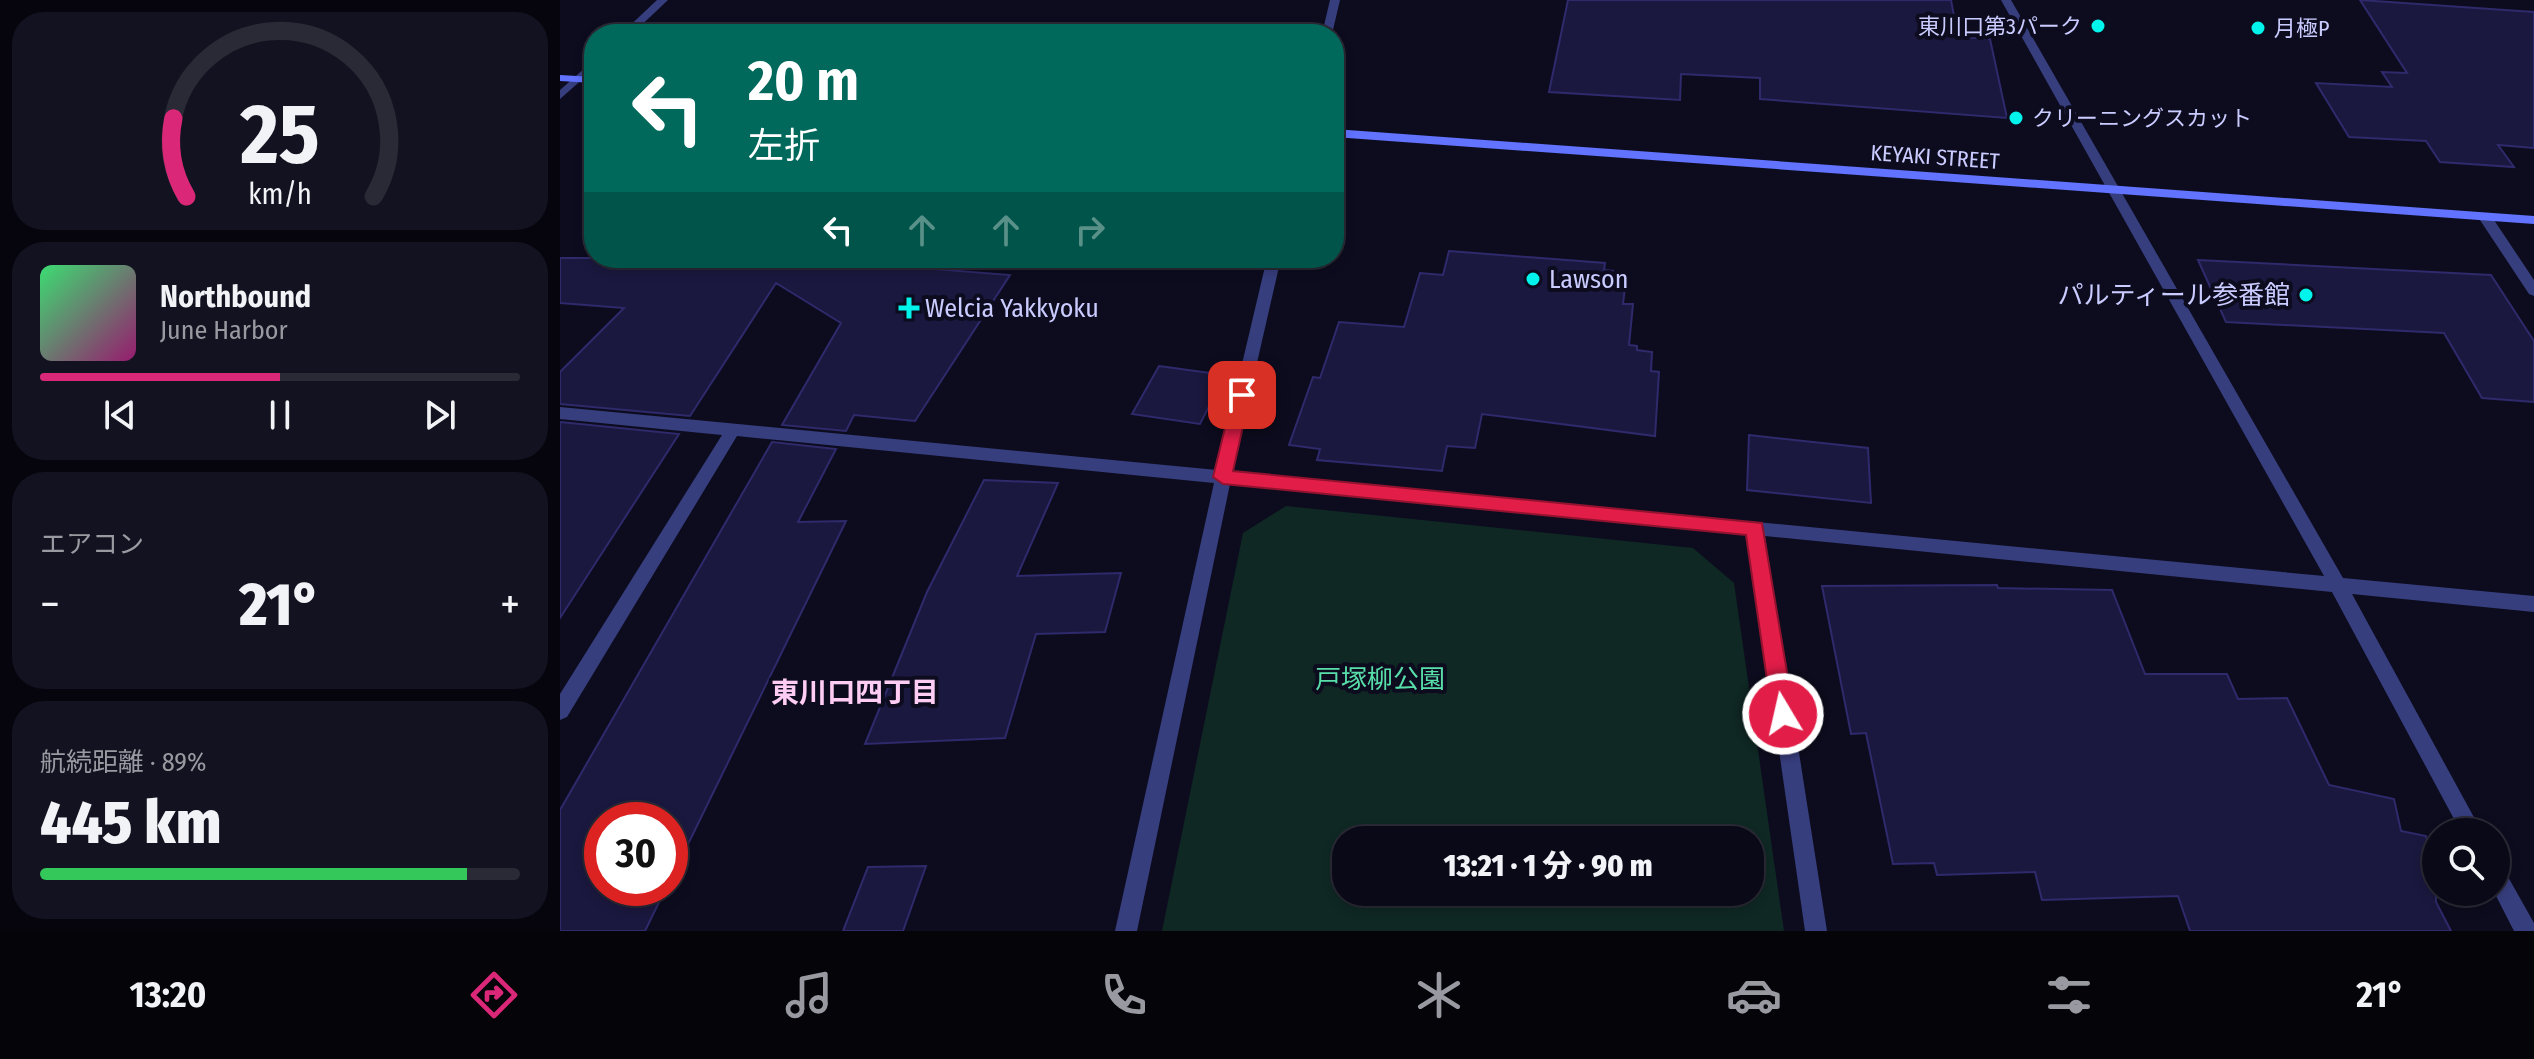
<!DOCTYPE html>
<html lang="ja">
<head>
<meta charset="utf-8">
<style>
	body { margin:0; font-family:"Fira Sans Condensed","Noto Sans JP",sans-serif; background:#131220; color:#f1f3f6; height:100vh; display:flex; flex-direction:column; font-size:30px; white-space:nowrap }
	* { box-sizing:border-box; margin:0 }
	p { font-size:26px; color:#999aa1 }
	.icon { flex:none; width:44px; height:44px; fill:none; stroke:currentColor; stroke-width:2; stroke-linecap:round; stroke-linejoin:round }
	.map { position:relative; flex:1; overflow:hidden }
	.panel { display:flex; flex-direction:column; gap:12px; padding:12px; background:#06050d; width:560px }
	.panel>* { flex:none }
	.banner { position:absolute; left:24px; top:24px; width:760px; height:244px; border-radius:32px; box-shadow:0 4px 12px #0003,0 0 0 2px #2a2a36; background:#00695c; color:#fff; overflow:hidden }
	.controls { position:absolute; left:1862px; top:818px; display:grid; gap:16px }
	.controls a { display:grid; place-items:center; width:88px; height:88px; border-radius:50%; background:#0a0917; box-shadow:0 4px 12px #0003,0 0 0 2px #2a2a36; font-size:40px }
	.speed { position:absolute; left:24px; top:802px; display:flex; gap:16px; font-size:40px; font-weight:700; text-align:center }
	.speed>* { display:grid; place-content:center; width:104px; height:104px; border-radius:50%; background:#0a0917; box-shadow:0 4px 12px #0003,0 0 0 2px #2a2a36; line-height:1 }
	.speed .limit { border:12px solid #d22; background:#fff; color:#111 }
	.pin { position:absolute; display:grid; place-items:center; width:68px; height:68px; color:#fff; margin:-34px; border-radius:16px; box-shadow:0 4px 12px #0006 }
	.me { position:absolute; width:88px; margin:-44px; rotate:351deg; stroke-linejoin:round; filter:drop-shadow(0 0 6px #0008) }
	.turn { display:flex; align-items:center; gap:28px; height:168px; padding:0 32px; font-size:36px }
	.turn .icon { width:104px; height:104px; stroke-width:2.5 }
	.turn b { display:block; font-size:56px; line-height:68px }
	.lanes { display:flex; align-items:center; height:76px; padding:0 32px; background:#0003; justify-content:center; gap:40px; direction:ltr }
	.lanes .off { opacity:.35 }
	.big { font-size:60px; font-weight:800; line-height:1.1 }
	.panel .tile { flex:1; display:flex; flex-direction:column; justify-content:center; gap:12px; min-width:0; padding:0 28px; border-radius:32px; background:#131220 }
	.panel .dial { align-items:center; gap:0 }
	.dial svg { height:208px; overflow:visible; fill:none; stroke:#2a2a36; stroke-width:7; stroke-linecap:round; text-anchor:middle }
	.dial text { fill:#f1f3f6; stroke:none }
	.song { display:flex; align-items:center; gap:24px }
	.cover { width:96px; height:96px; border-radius:12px; background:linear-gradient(135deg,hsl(140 70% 55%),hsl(320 70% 35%)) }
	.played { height:8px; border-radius:4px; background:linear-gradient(90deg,#db2777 50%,#2a2a36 50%) }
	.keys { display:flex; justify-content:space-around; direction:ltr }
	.heat { display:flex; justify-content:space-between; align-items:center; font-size:44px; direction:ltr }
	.charge { height:12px; border-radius:6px; background:linear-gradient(90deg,#34c759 89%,#2a2a36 0) }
	.trip { position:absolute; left:772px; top:826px; width:432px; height:80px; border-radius:32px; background:#0a0917; box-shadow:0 4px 12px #0003,0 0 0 2px #2a2a36; font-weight:800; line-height:80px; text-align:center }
	.tab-bar { display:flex; height:128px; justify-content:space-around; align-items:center; background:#040409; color:#999aa1 }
	.tab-bar .icon { width:56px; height:56px }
	.tab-bar .active { color:#db2777 }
	.tab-bar b { font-size:36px; color:#f1f3f6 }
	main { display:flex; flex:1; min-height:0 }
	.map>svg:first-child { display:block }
	.green { fill:#0f2824; fill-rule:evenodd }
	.building { fill:#1b183f; stroke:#2e2a6b; stroke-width:2 }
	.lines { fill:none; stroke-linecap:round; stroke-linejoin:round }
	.street { fill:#373e7e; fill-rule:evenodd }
	.secondary { fill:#6173ff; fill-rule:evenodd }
	.route { fill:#e11d48; stroke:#92132f; stroke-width:2 }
	.poi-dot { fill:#01f4eb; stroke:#0d0c1f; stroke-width:3 }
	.labels { text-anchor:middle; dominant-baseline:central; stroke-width:8; stroke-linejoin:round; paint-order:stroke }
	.far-poi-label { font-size:22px; fill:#cacbff; stroke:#0d0c1f; text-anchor:start }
	.far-street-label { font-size:22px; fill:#cacbff; stroke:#0d0c1f }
	.poi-label { font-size:26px; fill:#cacbff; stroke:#0d0c1f; text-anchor:start }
	.park-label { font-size:26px; fill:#57dea9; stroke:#0d0c1f }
	.neighbourhood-label { font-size:28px; font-weight:bold; fill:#ffccf3; stroke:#0d0c1f }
</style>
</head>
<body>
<main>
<section class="panel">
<div class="tile dial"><svg viewBox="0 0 100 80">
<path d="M14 69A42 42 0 1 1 86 69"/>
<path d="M14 69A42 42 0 0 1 9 39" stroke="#db2777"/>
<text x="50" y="56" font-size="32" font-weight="700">25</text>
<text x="50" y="72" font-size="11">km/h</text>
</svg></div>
<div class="tile">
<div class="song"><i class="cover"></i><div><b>Northbound</b><p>June Harbor</p></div></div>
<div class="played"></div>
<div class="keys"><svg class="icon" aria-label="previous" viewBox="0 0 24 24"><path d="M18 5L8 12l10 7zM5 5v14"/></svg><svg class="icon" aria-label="pause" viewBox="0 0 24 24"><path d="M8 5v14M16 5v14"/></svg><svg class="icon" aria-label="next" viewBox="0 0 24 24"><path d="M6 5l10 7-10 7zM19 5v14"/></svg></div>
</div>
<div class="tile"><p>エアコン</p>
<div class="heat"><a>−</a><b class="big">21°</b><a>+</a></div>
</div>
<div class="tile"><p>航続距離 · 89%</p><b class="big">445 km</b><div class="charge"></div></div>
</section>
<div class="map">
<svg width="1974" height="931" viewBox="0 0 1974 931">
	<rect width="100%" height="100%" fill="#0d0c1f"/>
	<path class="green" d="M726,506l407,42 41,35 50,348h-622l81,-398zM786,840h404v52h-404z"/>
	<path class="building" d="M1008,0h383l7,37 32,2 17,79 -247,-19v-21l-79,-4 -1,26 -131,-8z
		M1800,0l174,12v136l-36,-3 16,22 -74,-5 -14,-21 -77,-4 -33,-54 76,4 -10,-15 25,1z
		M889,251l156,12 -1,7 9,1 -1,7 14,1 -3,25h10l-4,41 8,1v4l15,2 -1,19 8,1 -4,64 -173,-22 -7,34 -28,-2 -5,25 -125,-11 3,-11 -31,-4 24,-68 7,1 19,-56 65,5 16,-54 23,2z
		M0,258h328l-5,7 127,10 -95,146 -61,-6 -8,16 -64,-6 59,-102 -65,-40 -86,133 -130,-12v-32l64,-64 -64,-5z
		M1638,260l293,15 43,66v61l-52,-4 -38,-65 -218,-11z
		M599,366l66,9 -25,49 -68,-10z
		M0,422l119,12 -119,184z
		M1189,435l119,13 3,55 -124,-13z
		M212,442l64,7 -38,73 48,-1 -176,360v-61h-68v68h64l-21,43h-85v-121z
		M424,480l74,3 -41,93 104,-3 -16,59 -69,2 -31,104 -140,6 62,-152z
		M1437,585l1,3 114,2 33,84h82l11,25 49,-1 42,87 65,14 7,32 25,5 10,40v26l15,29h-261l-12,-35 -136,4 -7,-28 -98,3 -3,-12 -41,1 -27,-131 -15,1 -29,-148z
		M366,866l-23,65h-60l25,-64z"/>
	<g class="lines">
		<path class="street" d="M97,0h11l-36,34h-11z
			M770,0h10l-8,34h-10z
			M1441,0h10l332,578 191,18v16l-182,-18 130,238h-21l-129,-240 -567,-56 62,395h-22l-57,-396 -518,-51 -93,447h-22l99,-448 -477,-47 -170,281 -7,3v-26l162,-259 -162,-16v-12l657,63 50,-212h14l-49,214 1092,104z
			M34,60v9l-34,30v-9z
			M1925,213l5,1 44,66v16l-5,-2 -51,-77z
			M1936,865l7,3 31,55v8h-20l-20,-39h2z"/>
		<path class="secondary" d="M0,75l34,2v6l-34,-2z
			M774,129l1200,87v8l-1200,-87z"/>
	</g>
	<path class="route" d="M682,388l8,7 -17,76 529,52 32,191 -3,7 -8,3 -7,-3 -4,-7 -26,-179 -523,-51 -10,-7 20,-82z"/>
	<g class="poi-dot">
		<circle cx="1538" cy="26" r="8"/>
		<circle cx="1698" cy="28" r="8"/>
		<circle cx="1456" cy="118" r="8"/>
		<circle cx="973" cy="279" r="8"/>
		<circle cx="1746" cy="295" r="8"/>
		<path d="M345 296h8v8h8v8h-8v8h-8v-8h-8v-8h8z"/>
	</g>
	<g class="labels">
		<g class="far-poi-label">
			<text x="1522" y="26" text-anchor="end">東川口第3パーク</text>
			<text x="1714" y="28">月極P</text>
			<text x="1472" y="118">クリーニングスカット</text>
		</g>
		<g class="far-street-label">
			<text transform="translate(1375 157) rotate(4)">KEYAKI STREET</text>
		</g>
		<g class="poi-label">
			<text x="989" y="279">Lawson</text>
			<text x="1730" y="295" text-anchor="end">パルティール参番館</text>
			<text x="365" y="308">Welcia Yakkyoku</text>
		</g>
		<g class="park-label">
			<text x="820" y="679">戸塚柳公園</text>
		</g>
		<g class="neighbourhood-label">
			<text x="295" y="692">東川口四丁目</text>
		</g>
	</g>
</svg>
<div class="controls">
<a><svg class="icon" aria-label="search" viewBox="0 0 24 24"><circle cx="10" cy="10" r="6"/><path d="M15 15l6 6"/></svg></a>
</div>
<div class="speed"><div class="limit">30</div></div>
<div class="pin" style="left:682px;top:395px;background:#d93025"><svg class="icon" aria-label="arrive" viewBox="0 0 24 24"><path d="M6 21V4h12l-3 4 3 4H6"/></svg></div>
<svg class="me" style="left:1223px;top:714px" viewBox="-20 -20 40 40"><circle r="17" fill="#e11d48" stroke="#fff" stroke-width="3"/><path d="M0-11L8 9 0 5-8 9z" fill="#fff"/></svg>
<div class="trip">13:21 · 1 分 · 90 m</div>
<div class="banner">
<div class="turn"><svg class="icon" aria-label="left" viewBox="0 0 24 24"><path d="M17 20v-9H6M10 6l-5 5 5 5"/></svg><div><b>20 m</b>左折</div></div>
<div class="lanes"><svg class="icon" aria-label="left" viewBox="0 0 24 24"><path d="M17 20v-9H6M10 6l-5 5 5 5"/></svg><svg class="icon off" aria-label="ahead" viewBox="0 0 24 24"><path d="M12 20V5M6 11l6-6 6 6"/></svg><svg class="icon off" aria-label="ahead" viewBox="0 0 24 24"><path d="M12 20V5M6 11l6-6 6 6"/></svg><svg class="icon off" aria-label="right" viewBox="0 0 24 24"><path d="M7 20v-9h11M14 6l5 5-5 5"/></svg></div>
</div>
</div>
</main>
<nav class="tab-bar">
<b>13:20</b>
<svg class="icon active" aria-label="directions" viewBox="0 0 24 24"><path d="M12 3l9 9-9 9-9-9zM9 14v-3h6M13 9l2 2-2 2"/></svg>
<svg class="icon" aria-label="music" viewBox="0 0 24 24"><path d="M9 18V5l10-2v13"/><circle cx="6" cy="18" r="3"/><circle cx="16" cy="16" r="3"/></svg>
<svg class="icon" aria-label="phone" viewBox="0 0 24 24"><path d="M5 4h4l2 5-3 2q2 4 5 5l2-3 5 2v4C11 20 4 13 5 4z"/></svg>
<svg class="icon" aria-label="climate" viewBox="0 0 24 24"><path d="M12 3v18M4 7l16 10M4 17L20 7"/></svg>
<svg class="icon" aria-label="car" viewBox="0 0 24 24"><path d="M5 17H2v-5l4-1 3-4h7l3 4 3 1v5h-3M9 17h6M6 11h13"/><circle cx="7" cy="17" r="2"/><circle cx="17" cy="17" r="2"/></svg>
<svg class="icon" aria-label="filters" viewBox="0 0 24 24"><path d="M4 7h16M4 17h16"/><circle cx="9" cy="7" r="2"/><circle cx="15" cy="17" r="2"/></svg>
<b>21°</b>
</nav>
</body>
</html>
